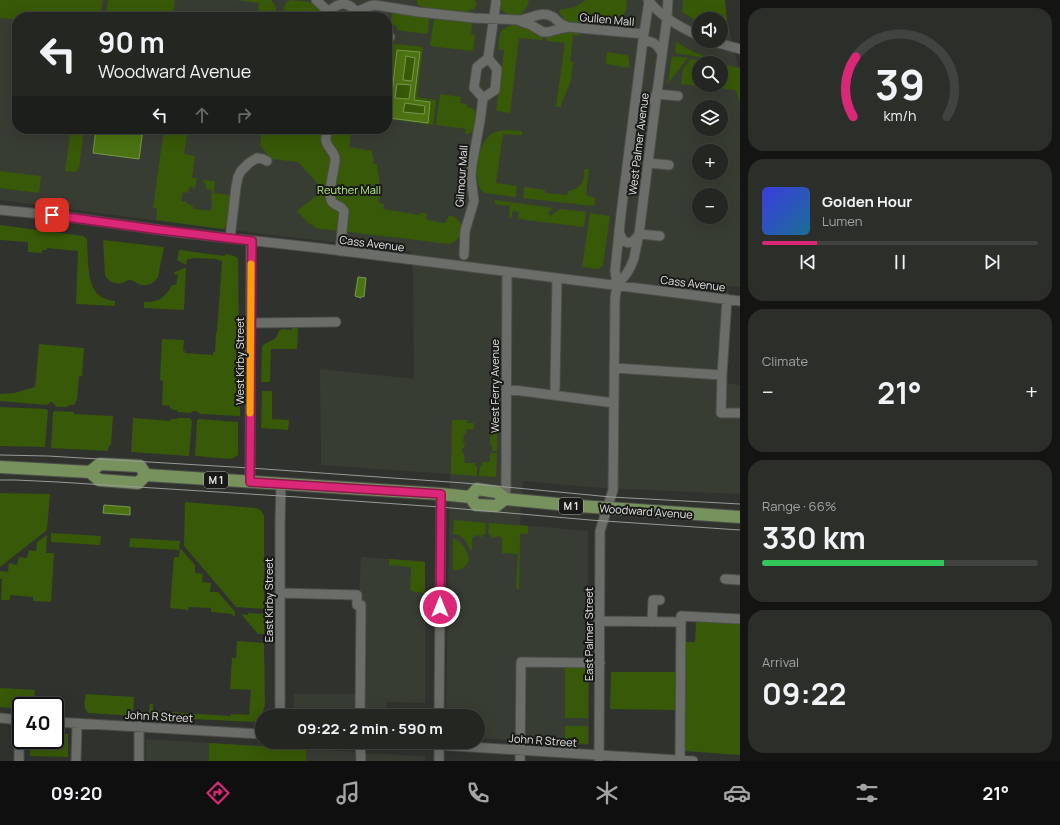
<!DOCTYPE html>
<html lang="en">
<head>
<meta charset="utf-8">
<style>
	body { margin:0; font-family:Manrope,sans-serif; background:#2c2e2a; color:#f1f3f6; height:100vh; display:flex; flex-direction:column; font-size:15px; white-space:nowrap }
	* { box-sizing:border-box; margin:0 }
	p { font-size:13px; color:#a3a5a5 }
	.icon { flex:none; width:22px; height:22px; fill:none; stroke:currentColor; stroke-width:2; stroke-linecap:round; stroke-linejoin:round }
	.map { position:relative; flex:1; overflow:hidden }
	.sheet { display:flex; flex-direction:column; gap:8px; padding:8px; background:#141513; width:320px }
	.sheet>* { flex:none }
	.banner { position:absolute; left:12px; top:12px; width:380px; height:122px; border-radius:16px; box-shadow:0 4px 16px #0002,0 0 0 1px #414340; background:#242622; color:#f1f3f6; overflow:hidden }
	.fabs { position:absolute; left:692px; top:12px; display:grid; gap:8px }
	.fabs a { display:grid; place-items:center; width:36px; height:36px; border-radius:50%; background:#242622; box-shadow:0 4px 16px #0002,0 0 0 1px #414340; font-size:20px }
	.speed { position:absolute; left:12px; top:697px; display:flex; gap:8px; font-size:20px; font-weight:700; text-align:center }
	.speed>* { display:grid; place-content:center; width:52px; height:52px; border-radius:50%; background:#242622; box-shadow:0 4px 16px #0002,0 0 0 1px #414340; line-height:1 }
	.speed .limit { border:2px solid #111; border-radius:6px; background:#fff; color:#111 }
	.pin { position:absolute; display:grid; place-items:center; width:34px; height:34px; color:#fff; margin:-17px; border-radius:8px; box-shadow:0 2px 6px #0006 }
	.me { position:absolute; width:44px; margin:-22px; rotate:0deg; stroke-linejoin:round; filter:drop-shadow(0 0 3px #0008) }
	.turn { display:flex; align-items:center; gap:14px; height:84px; padding:0 20px; font-size:18px }
	.turn .icon { width:52px; height:52px; stroke-width:2.5 }
	.turn b { display:block; font-size:28px; line-height:34px }
	.lanes { display:flex; align-items:center; height:38px; padding:0 20px; background:#0003; justify-content:center; gap:20px; direction:ltr }
	.lanes .off { opacity:.35 }
	.big { font-size:30px; font-weight:700; line-height:1.1 }
	.sheet .widget { flex:1; display:flex; flex-direction:column; justify-content:center; gap:6px; min-width:0; padding:0 14px; border-radius:16px; background:#2c2e2a }
	.sheet .dial { align-items:center; gap:0 }
	.dial svg { height:104px; overflow:visible; fill:none; stroke:#414340; stroke-width:7; stroke-linecap:round; text-anchor:middle }
	.dial text { fill:#f1f3f6; stroke:none }
	.song { display:flex; align-items:center; gap:12px }
	.cover { width:48px; height:48px; border-radius:6px; background:linear-gradient(135deg,hsl(240 70% 55%),hsl(200 70% 35%)) }
	.played { height:4px; border-radius:2px; background:linear-gradient(90deg,#db2777 20%,#414340 20%) }
	.keys { display:flex; justify-content:space-around; direction:ltr }
	.heat { display:flex; justify-content:space-between; align-items:center; font-size:22px; direction:ltr }
	.charge { height:6px; border-radius:3px; background:linear-gradient(90deg,#34c759 66%,#414340 0) }
	.trip { position:absolute; left:255px; top:709px; width:230px; height:40px; border-radius:20px; background:#242622; box-shadow:0 4px 16px #0002,0 0 0 1px #414340; font-weight:700; line-height:40px; text-align:center }
	.dock { display:flex; height:64px; justify-content:space-around; align-items:center; background:#0e0f0e; color:#a3a5a5 }
	.dock .icon { width:28px; height:28px }
	.dock .selected { color:#db2777 }
	.dock b { font-size:18px; color:#f1f3f6 }
	main { display:flex; flex:1; min-height:0 }
	.map>svg:first-child { display:block }
	.built { fill:#383d33; fill-rule:evenodd }
	.green { fill:#385907 }
	.water { fill:#4b7311; stroke:#799650; fill-rule:evenodd }
	.lines { fill:none; stroke-linecap:round; stroke-linejoin:round }
	.minor-casing { stroke:#4d4f4b; stroke-width:11 }
	.major-casing { stroke:#4d4f4b; stroke-width:14 }
	.minor { stroke:#6a6d68; stroke-width:9 }
	.major { stroke:#78925e; stroke-width:12 }
	.tram { stroke:#989a97; stroke-width:1 }
	.route-casing { stroke:#8e194d; stroke-width:10 }
	.route { stroke:#db2777; stroke-width:7 }
	.slow { stroke:#f59e0b; stroke-width:7 }
	.labels { text-anchor:middle; dominant-baseline:central; stroke-width:4; stroke-linejoin:round; paint-order:stroke }
	.shield { fill:#191a18; stroke:#a7a9a6; stroke-width:1 }
	.shield-label { font-size:10px; font-weight:bold; fill:#e4e6e3 }
	.street-label { font-size:11px; fill:#e4e6e3; stroke:#191a18 }
	.park-label { font-size:11px; fill:#b6ef79; stroke:#191a18 }
</style>
</head>
<body>
<main>
<div class="map">
<svg width="740" height="761" viewBox="0 0 740 761">
	<rect width="100%" height="100%" fill="#30322e"/>
	<path class="built" d="M0,0h722l18,75v212l-12,-1 -2,97 14,2v109l-138,-6 -79,-7 -3,44 68,6 1,214 -111,-7v-22h-32l4,-242 -129,-9 -1,-96 94,10 -1,-103 -2,-25 -189,-22 -222,-29zM17,17h370v112h-370zM699,19h22v22h-22zM699,63h22v22h-22zM699,107h22v22h-22zM699,151h22v22h-22zM699,195h22v22h-22z
		M361,557l64,4v142l-38,-1 -1,14h-23l1,-116h-5z
		M294,694h61v22h-61z
		M146,739l213,13v9h-213z
		M363,753l62,3v5h-62z"/>
	<path class="green" d="M0,0h103l-3,17h-83v3l-17,-2z
		M108,0h67l-2,17h-67z
		M236,0h35c5,5 6,10 5,17l-11,-1 -3,1v-1l-4,-1 1,-12z
		M290,0l26,3 6,9 1,5h-40l2,-13z
		M417,0h57l2,1v4l-2,5 -4,-1 -1,3 -2,1 -45,-6 -5,-3z
		M498,0h31c-2,10 -11,21 -22,14 -3,-2 -4,-4 -8,-6z
		M586,0h40c4,13 -8,24 -20,26 -5,1 -11,0 -16,0 -12,-1 -27,-2 -31,-15v-1l16,-3z
		M683,0h42l2,21 3,12 -9,-2v-12h-22v3l-17,-10z
		M395,12l33,5 1,2 -1,13 -3,2 -28,-4v-4l-6,-1 1,-11z
		M436,18l36,5 -1,11 4,1 -2,16 -43,-5 4,-26z
		M516,24h4l21,10 1,3v3l-23,-2 -9,75 -14,-2 8,-61 -6,-1 2,-16 3,-4h2l1,-2z
		M567,31l13,1 -1,4 -6,-1 -3,26 3,1 -2,19 -9,21 -1,5h-5l9,-64 -18,-2 -1,-3 2,-2z
		M676,42l12,7 23,10 -36,-6z
		M388,43l35,4 -6,50 19,3 -3,25 -46,-6z
		M607,52l20,3 2,4v9l-23,-4z
		M673,56l15,2 -20,25 3,-22z
		M691,59l23,4h-15v22h22v-21l19,4v34l-4,-12 -55,-6 2,-15z
		M440,94l21,3 -1,6 7,1v3c1,1 5,1 6,2 10,6 3,27 -8,25l1,-5 -30,-4z
		M71,129h13l-5,39 -3,4 -11,-1z
		M164,129h24l-4,25 11,2 -3,22h5l-2,10 -4,-1 -2,1 -1,5 -5,-1 -2,9 6,1v2l6,2v3l18,2 1,-9 -1,-1 1,-11 -6,-1v-4l-4,-5 13,1 -1,12 16,2 -3,29 -2,4 -3,1 -66,-9 1,-12h-4z
		M262,129h89l-2,18 24,4 -1,6h2l-1,7h4l4,30 -3,8 6,2 -1,5 37,6v-2h7l-1,5 2,2 16,3 2,-1 3,-7c3,1 8,3 10,6 7,9 -1,23 -12,23l-30,-4 -103,-12 -1,-3 -4,-1 -12,-13 19,-15 2,-12 -20,-22 -26,-3 -2,-1 -10,-13z
		M504,130l18,1v4l-19,-1 -7,49 21,3 -1,11 -31,-4c-3,-2 -5,-4 -6,-7 -4,-12 -2,-39 8,-48 4,-5 11,-7 17,-8z
		M584,169h5l-3,26 9,3v6l-2,2 -70,-8 1,-11 21,3v3l22,2 1,-4c12,-1 18,-11 16,-22z
		M0,171l41,5 -2,17 -39,-5z
		M495,200l58,8 -5,5 3,3 9,-7 26,3 -2,15 -66,-8 1,-7 -6,-1 -2,7h-2l1,-12 -15,-2z
		M590,213l20,3 -7,49 -4,4 -17,-2z
		M0,225l83,11 4,3c0,8 1,17 1,25 2,20 5,35 27,37v5l-39,-2 2,-53 -31,-3v2h-5v3l-14,-1v-10l-28,-2z
		M103,240l61,7 -6,30c-4,7 -13,11 -21,6 -4,-2 -4,-3 -9,-3 -7,6 -19,4 -23,-5z
		M179,250l46,6v-2c6,1 10,1 13,5l2,157 -40,-2 -4,-3h-2l-4,2 -13,-1v-2h-5v-1l-2,-1v-2l-8,-1 1,-24 -3,-1 2,-41 22,1 -1,11h2v2l28,2v-3h2l1,-19 1,-1 5,-71 -5,-1v-1l-25,-1 -1,1h-4l-1,6 -9,-5z
		M184,268h2l-2,42 -40,-2v-6c14,1 22,-5 28,-17h4l2,-10 -4,-1 1,-2z
		M292,328h6l-1,21h-26l-1,33h-9l1,-34 1,-3 13,-7 3,-7 3,-2 10,1z
		M39,344l45,4 -2,28h-3l-2,24 -1,1 -2,4h-5l-2,2h-10l-5,-5h-2l-3,3 -47,-4v-7l14,-1 21,-6z
		M262,391h10v28l17,1 -1,10 -27,-2z
		M0,407l46,2 2,2 -3,36 -45,-1z
		M55,411l19,1v2l39,2 -2,29h-2l-1,6 -57,-3 2,-36z
		M491,417h6v34h-5v-6h-2z
		M133,418l38,3v-2h6v-1h13l2,3 -3,35 -58,-4z
		M199,419l39,3v33l-7,4 -36,-3 2,-36z
		M452,420h15v3h7v6h-6l-2,2v3l-2,1 -1,7 2,1 -1,5h-2v5h2l1,10h10v2l2,2v9l-26,-2z
		M490,453h7l-1,24 -17,-1 1,-9 2,-1v-4h8z
		M0,493l50,1 -3,36 -47,37z
		M185,502l70,6c5,1 7,3 9,8v93l-28,-2 -52,-61z
		M454,520l32,3 -1,11 -3,1v4l-2,-3 -3,-1 -5,3v13h-1c-4,-9 -8,-16 -18,-17z
		M489,523l39,3v6l-1,2h-7l-1,55h-3l2,-35 -16,-1v-15l-3,-2 -3,1 -4,1 -2,-3 -2,-1z
		M51,533l50,3 -1,9 -49,-3z
		M47,535l-1,18h8l-3,49 -18,-1v-4l-23,-2v5h-9l1,-21h-2v-8l8,1 1,-9 8,2 2,-8 8,1 2,-8 7,1 1,-9z
		M130,538l50,3 -1,9 -50,-3z
		M453,538c10,4 23,22 10,30 -3,2 -6,2 -10,2z
		M180,548l15,17v8l8,1 -1,8 9,1 -1,9h8l17,20v4l-3,-1v-1l-21,-2v-4l-22,-1 -1,3 -18,-2 4,-51h5z
		M389,559l36,3v31l-11,-1 -4,-2 1,-23 -22,-2z
		M248,613l16,1v20h-6l-17,-20 7,1z
		M696,620l44,2v133l-56,-4v-109h11z
		M237,641l27,2 1,62 -3,9 -6,8 -108,-5 2,-13h3v7l78,5v-2l18,1 2,-25 -21,-1 2,-31h4z
		M565,664l24,2 -1,52h-23z
		M611,672h64v38l-65,-1z
		M0,688l35,2 -1,16h-13v3l-21,-2z
		M86,694l48,3 -1,19 -44,-3c-7,-4 -4,-13 -3,-19z
		M565,726h23v18l-23,-2z
		M55,733l13,1v23l-38,-1v-16h25z
		M209,743l96,6 1,1v11h-97z"/>
	<path class="water" d="M397,50l23,2 -6,48 16,2 -2,21 -39,-5zM406,56l9,2 -3,23 -9,-1zM397,84l14,1 -2,14 -14,-1zM405,103l20,3 -1,8 -21,-2z
		M96,129h47l-4,30 -46,-6z
		M358,277l8,1 -2,19 -2,-1 -1,2 -6,-2z
		M104,505l26,2v8l-27,-2z"/>
	<g class="lines">
		<g class="minor-casing">
			<path id="minor" d="M316,0l13,12c9,-10 19,-11 27,0l14,-6 5,-1 44,7 55,6 45,2c12,-1 22,-10 34,-3 2,1 4,4 7,6 2,2 5,3 8,4l76,7
				M648,0c13,17 32,27 51,36
				M520,21l11,4 12,7h5l15,-4 5,-1
				M387,36l3,1
				M643,40c11,2 13,3 19,13
				M710,41l30,8
				M656,94l22,2
				M636,97l20,3
				M483,98l12,-8 2,-21 -9,-11
				M328,129c-1,4 -3,8 -2,12 2,8 10,11 9,20 -1,10 -8,32 -3,41 3,4 9,3 12,9l-4,40
				M648,163l21,2
				M0,210l53,5 122,17 144,16 421,53
				M619,230c3,15 12,17 20,4
				M639,234l21,2
				M230,238l6,-51 2,-10 3,-6 8,-8 8,-5 6,1 4,2
				M464,255l1,-24 9,-30 -3,-24 1,-12 8,-44 3,-23 -9,-10 3,-21 11,-9 8,-56
				M617,286l10,-13 4,-7 3,-8 5,-24 17,-134 11,-82 1,-18
				M727,299l-5,76 -1,38h19
				M251,323l85,-1
				M614,368l108,7
				M555,388l2,-110
				M506,389l108,14
				M250,482l1,-241
				M505,499l1,-12 1,-215
				M725,579l15,1
				M280,593l77,2v10h4l-1,111
				M599,621l82,1
				M652,622l1,-22h7
				M280,716v-191l1,-41
				M439,716l2,-222
				M0,718l21,2
				M55,722l207,12
				M360,742l1,19
				M392,742l301,19
				M439,742v19
				M19,761v-42
				M76,761l1,-38
				M139,761v-35
				M520,761l1,-99 79,1
				M599,761l1,-230 13,-41 2,-192 2,-12 -2,-15 6,-57 22,-174 6,-39
				M680,761l1,-145 59,3"/>
		</g>
		<g class="major-casing">
			<path id="major" d="M0,467l90,5 9,8 39,3 8,-8 295,19 29,3 6,8 20,1 9,-7
				M90,472l10,-8 40,2 6,9
				M470,497l7,-8 20,3 8,7 74,7 161,11"/>
		</g>
		<use href="#minor" class="minor"/>
		<use href="#major" class="major"/>
		<path class="tram" d="M0,455l48,1 202,12 214,15 147,14 129,7
			M0,480h16l42,2 239,15 143,10 150,13 150,10"/>
	</g>
	<g class="lines">
		<g class="route-casing">
			<path id="route" d="M52,215l101,14 99,12 -2,241 191,12 -1,113"/>
		</g>
		<use href="#route" class="route"/>
		<path class="slow" d="M250,413l1,-149"/>
	</g>
	<g class="labels">
		<g class="shield">
			<rect x="204" y="472" width="24" height="16" rx="3"/>
			<rect x="559" y="498" width="24" height="16" rx="3"/>
		</g>
		<g class="shield-label">
			<text x="216" y="480">M 1</text>
			<text x="571" y="506">M 1</text>
		</g>
		<g class="street-label">
			<text transform="translate(607 19) rotate(5)">Gullen Mall</text>
			<text transform="translate(638 144) rotate(-83)">West Palmer Avenue</text>
			<text transform="translate(461 176) rotate(-86)">Gilmour Mall</text>
			<text transform="translate(372 243) rotate(7)">Cass Avenue</text>
			<text transform="translate(693 283) rotate(7)">Cass Avenue</text>
			<text transform="translate(239 361) rotate(-90)">West Kirby Street</text>
			<text transform="translate(494 386) rotate(-90)">West Ferry Avenue</text>
			<text transform="translate(646 511) rotate(4)">Woodward Avenue</text>
			<text transform="translate(268 600) rotate(-90)">East Kirby Street</text>
			<text transform="translate(588 634) rotate(-90)">East Palmer Street</text>
			<text transform="translate(159 716) rotate(3)">John R Street</text>
			<text transform="translate(543 740) rotate(4)">John R Street</text>
		</g>
		<g class="park-label">
			<text x="349" y="189">Reuther Mall</text>
		</g>
	</g>
</svg>
<div class="fabs">
<a><svg class="icon" aria-label="sound" viewBox="0 0 24 24"><path d="M4 9h4l5-4v14l-5-4H4zM17 9q2 3 0 6"/></svg></a>
<a><svg class="icon" aria-label="search" viewBox="0 0 24 24"><circle cx="10" cy="10" r="6"/><path d="M15 15l6 6"/></svg></a>
<a><svg class="icon" aria-label="layers" viewBox="0 0 24 24"><path d="M12 4l9 5-9 5-9-5zM3 14l9 5 9-5"/></svg></a>
<a>+</a>
<a>−</a>
</div>
<div class="speed"><div class="limit">40</div></div>
<div class="pin" style="left:52px;top:215px;background:#d93025"><svg class="icon" aria-label="arrive" viewBox="0 0 24 24"><path d="M6 21V4h12l-3 4 3 4H6"/></svg></div>
<svg class="me" style="left:440px;top:607px" viewBox="-20 -20 40 40"><circle r="17" fill="#db2777" stroke="#fff" stroke-width="3"/><path d="M0-11L8 9 0 5-8 9z" fill="#fff"/></svg>
<div class="trip">09:22 · 2 min · 590 m</div>
<div class="banner">
<div class="turn"><svg class="icon" aria-label="left" viewBox="0 0 24 24"><path d="M17 20v-9H6M10 6l-5 5 5 5"/></svg><div><b>90 m</b>Woodward Avenue</div></div>
<div class="lanes"><svg class="icon" aria-label="left" viewBox="0 0 24 24"><path d="M17 20v-9H6M10 6l-5 5 5 5"/></svg><svg class="icon off" aria-label="ahead" viewBox="0 0 24 24"><path d="M12 20V5M6 11l6-6 6 6"/></svg><svg class="icon off" aria-label="right" viewBox="0 0 24 24"><path d="M7 20v-9h11M14 6l5 5-5 5"/></svg></div>
</div>
</div>
<section class="sheet">
<div class="widget dial"><svg viewBox="0 0 100 80">
<path d="M14 69A42 42 0 1 1 86 69"/>
<path d="M14 69A42 42 0 0 1 16 23" stroke="#db2777"/>
<text x="50" y="56" font-size="32" font-weight="700">39</text>
<text x="50" y="72" font-size="11">km/h</text>
</svg></div>
<div class="widget">
<div class="song"><i class="cover"></i><div><b>Golden Hour</b><p>Lumen</p></div></div>
<div class="played"></div>
<div class="keys"><svg class="icon" aria-label="previous" viewBox="0 0 24 24"><path d="M18 5L8 12l10 7zM5 5v14"/></svg><svg class="icon" aria-label="pause" viewBox="0 0 24 24"><path d="M8 5v14M16 5v14"/></svg><svg class="icon" aria-label="next" viewBox="0 0 24 24"><path d="M6 5l10 7-10 7zM19 5v14"/></svg></div>
</div>
<div class="widget"><p>Climate</p>
<div class="heat"><a>−</a><b class="big">21°</b><a>+</a></div>
</div>
<div class="widget"><p>Range · 66%</p><b class="big">330 km</b><div class="charge"></div></div>
<div class="widget"><p>Arrival</p><b class="big">09:22</b></div>
</section>
</main>
<nav class="dock">
<b>09:20</b>
<svg class="icon selected" aria-label="directions" viewBox="0 0 24 24"><path d="M12 3l9 9-9 9-9-9zM9 14v-3h6M13 9l2 2-2 2"/></svg>
<svg class="icon" aria-label="music" viewBox="0 0 24 24"><path d="M9 18V5l10-2v13"/><circle cx="6" cy="18" r="3"/><circle cx="16" cy="16" r="3"/></svg>
<svg class="icon" aria-label="phone" viewBox="0 0 24 24"><path d="M5 4h4l2 5-3 2q2 4 5 5l2-3 5 2v4C11 20 4 13 5 4z"/></svg>
<svg class="icon" aria-label="climate" viewBox="0 0 24 24"><path d="M12 3v18M4 7l16 10M4 17L20 7"/></svg>
<svg class="icon" aria-label="car" viewBox="0 0 24 24"><path d="M5 17H2v-5l4-1 3-4h7l3 4 3 1v5h-3M9 17h6M6 11h13"/><circle cx="7" cy="17" r="2"/><circle cx="17" cy="17" r="2"/></svg>
<svg class="icon" aria-label="filters" viewBox="0 0 24 24"><path d="M4 7h16M4 17h16"/><circle cx="9" cy="7" r="2"/><circle cx="15" cy="17" r="2"/></svg>
<b>21°</b>
</nav>
</body>
</html>
